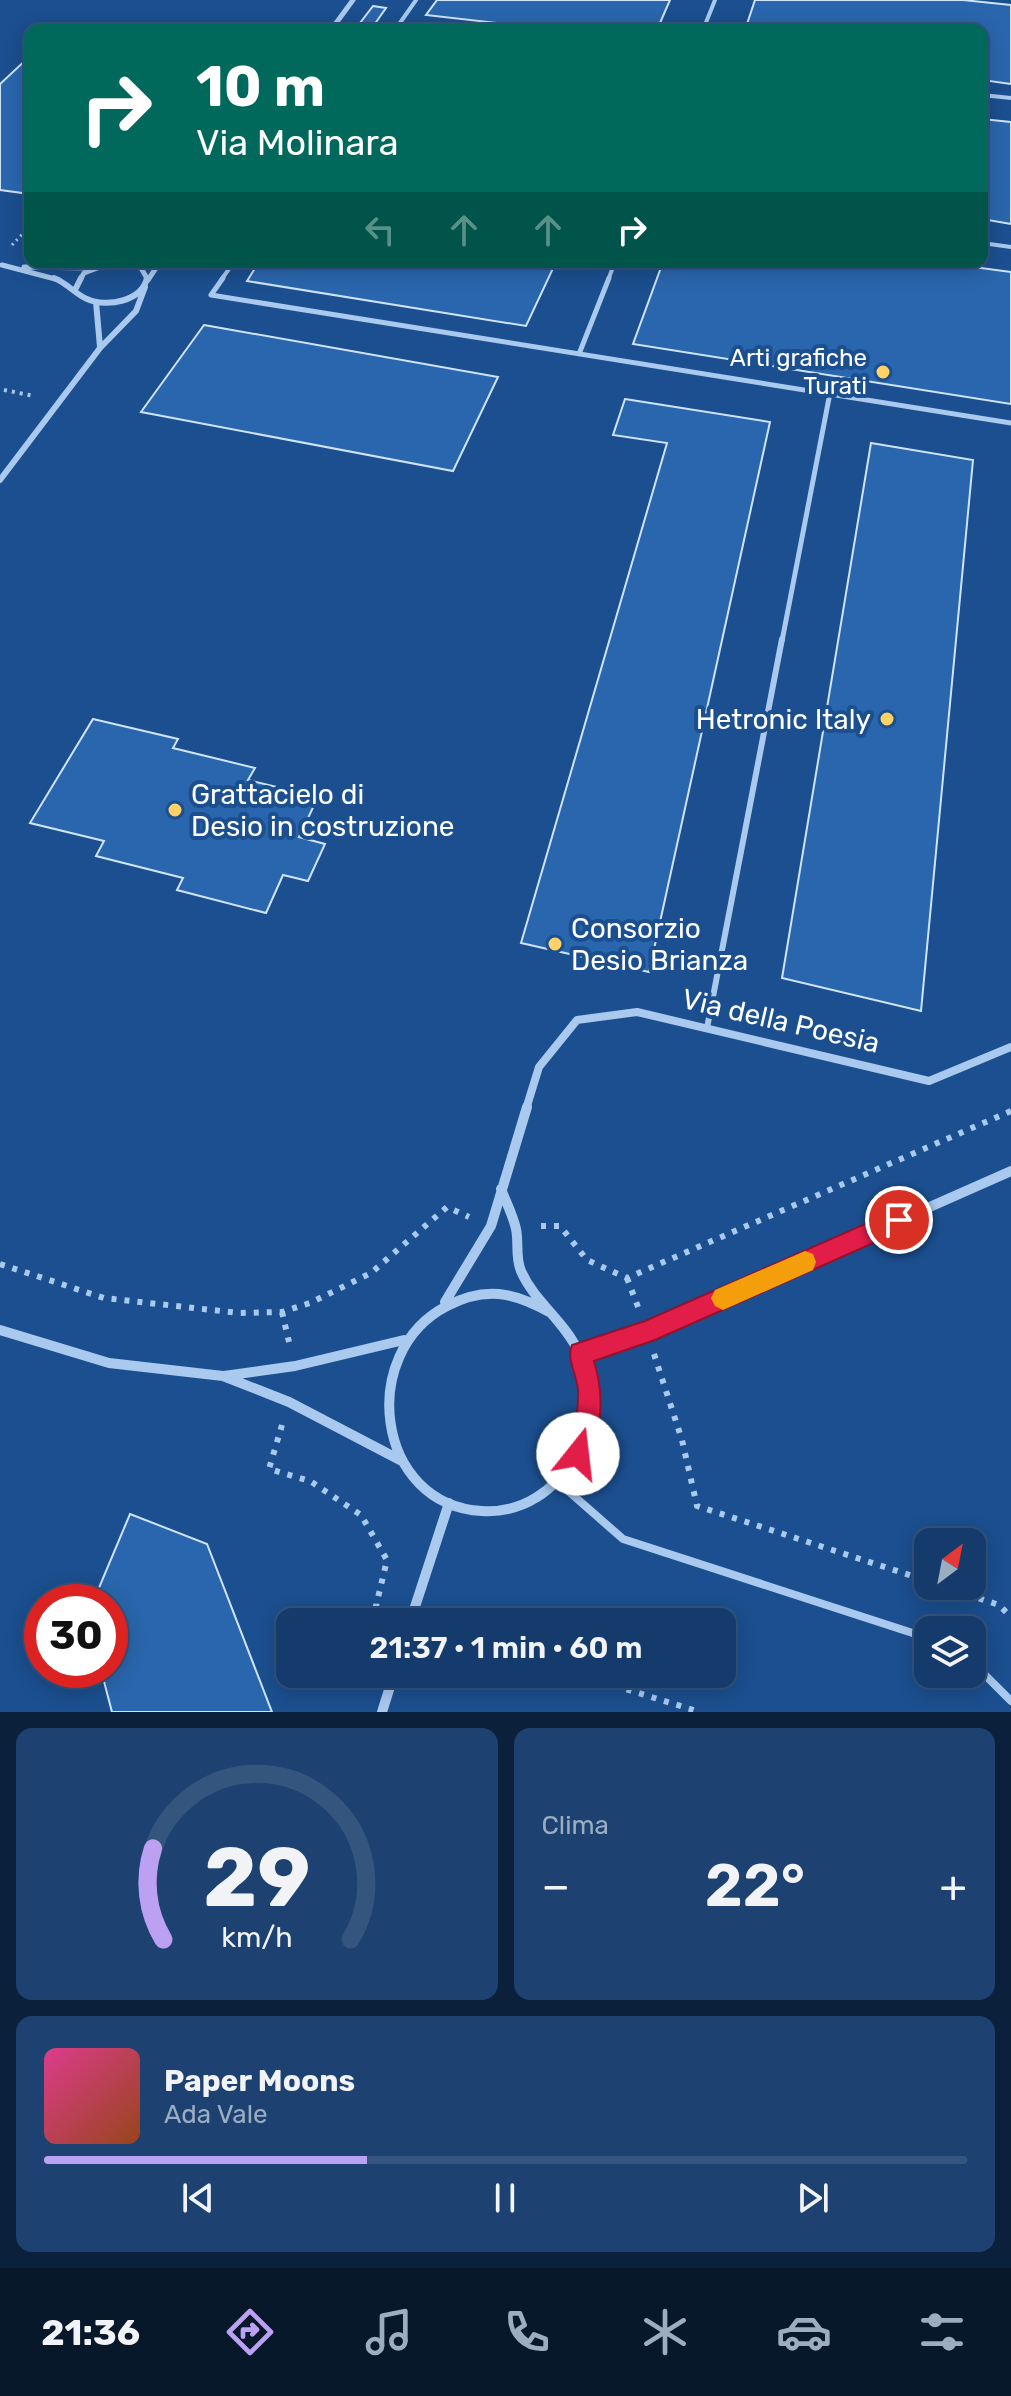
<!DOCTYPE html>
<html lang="it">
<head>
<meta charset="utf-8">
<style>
	body { margin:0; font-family:Rubik,sans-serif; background:#1d4271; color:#f1f3f6; height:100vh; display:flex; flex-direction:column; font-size:30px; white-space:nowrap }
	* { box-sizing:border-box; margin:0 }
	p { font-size:26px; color:#9dadc1 }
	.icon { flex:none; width:44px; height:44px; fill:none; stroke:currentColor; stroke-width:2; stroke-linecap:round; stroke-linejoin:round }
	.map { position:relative; height:1712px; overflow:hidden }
	.panel { display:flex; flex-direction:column; gap:16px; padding:16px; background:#0b203b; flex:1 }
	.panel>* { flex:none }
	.guide { position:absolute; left:24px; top:24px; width:964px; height:244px; border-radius:16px; box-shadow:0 4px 20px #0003,0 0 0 2px #33557e; background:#00695c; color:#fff; overflow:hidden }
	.needle { width:52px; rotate:32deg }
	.controls { position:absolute; left:914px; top:1528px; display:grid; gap:16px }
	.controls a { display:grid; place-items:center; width:72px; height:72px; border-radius:16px; background:#143b6b; box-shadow:0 4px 20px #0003,0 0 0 2px #33557e; font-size:40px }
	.speed { position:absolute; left:24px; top:1584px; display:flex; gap:16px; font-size:40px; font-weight:700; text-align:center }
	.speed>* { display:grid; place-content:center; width:104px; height:104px; border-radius:50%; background:#143b6b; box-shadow:0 4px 20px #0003,0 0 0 2px #33557e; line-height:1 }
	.speed .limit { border:12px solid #d22; background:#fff; color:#111 }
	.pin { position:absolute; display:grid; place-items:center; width:68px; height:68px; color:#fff; margin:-34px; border:4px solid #fff; border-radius:50%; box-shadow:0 2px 8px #0007 }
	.me { position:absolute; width:88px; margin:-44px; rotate:16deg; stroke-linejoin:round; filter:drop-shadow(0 0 6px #0008) }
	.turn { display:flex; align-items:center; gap:28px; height:168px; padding:0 40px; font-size:36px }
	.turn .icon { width:104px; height:104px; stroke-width:2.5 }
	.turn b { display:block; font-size:56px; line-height:68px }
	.lanes { display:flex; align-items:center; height:76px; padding:0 40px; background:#0003; justify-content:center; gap:40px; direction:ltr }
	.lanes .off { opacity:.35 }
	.big { font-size:60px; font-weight:600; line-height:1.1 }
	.panel .tile { flex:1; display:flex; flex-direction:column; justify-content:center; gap:12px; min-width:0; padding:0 28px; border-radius:16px; background:#1d4271 }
	.panel .dial { align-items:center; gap:0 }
	.dial svg { height:208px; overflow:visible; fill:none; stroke:#33557e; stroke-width:7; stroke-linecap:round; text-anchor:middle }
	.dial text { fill:#f1f3f6; stroke:none }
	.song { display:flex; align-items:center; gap:24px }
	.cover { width:96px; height:96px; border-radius:12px; background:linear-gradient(135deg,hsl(330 70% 55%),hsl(20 70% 35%)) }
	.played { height:8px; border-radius:4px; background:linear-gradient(90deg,#bca0f2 35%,#33557e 35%) }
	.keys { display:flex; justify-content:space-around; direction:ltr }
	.heat { display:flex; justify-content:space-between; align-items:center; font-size:44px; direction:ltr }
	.panel .tiles { flex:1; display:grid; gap:16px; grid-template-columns:1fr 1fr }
	.tile:last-child { grid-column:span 2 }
	.trip { position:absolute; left:276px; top:1608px; width:460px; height:80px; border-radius:16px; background:#143b6b; box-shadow:0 4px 20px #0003,0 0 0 2px #33557e; font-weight:600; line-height:80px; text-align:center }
	.menu { display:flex; height:128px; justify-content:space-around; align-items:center; background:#08182b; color:#9dadc1 }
	.menu .icon { width:56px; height:56px }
	.menu .current { color:#bca0f2 }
	.menu b { font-size:36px; color:#f1f3f6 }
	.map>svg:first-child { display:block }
	.building { fill:#2a66ad; stroke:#cfe3fa; stroke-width:2 }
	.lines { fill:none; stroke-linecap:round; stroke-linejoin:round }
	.path-far2 { stroke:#a9c9ee; stroke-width:3; stroke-dasharray:2 4; stroke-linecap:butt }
	.path-far1 { stroke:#a9c9ee; stroke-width:4; stroke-dasharray:3 5; stroke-linecap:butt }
	.path { stroke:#a9c9ee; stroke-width:6; stroke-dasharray:5 8; stroke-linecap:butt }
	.service-far3 { stroke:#a9c9ee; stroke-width:4 }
	.service-far2 { stroke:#a9c9ee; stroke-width:5 }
	.service-far1 { stroke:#a9c9ee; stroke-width:6 }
	.service { stroke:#a9c9ee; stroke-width:8 }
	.minor-far3 { stroke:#a9c9ee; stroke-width:5 }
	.minor-far2 { stroke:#a9c9ee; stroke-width:6 }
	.minor-far1 { stroke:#a9c9ee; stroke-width:8 }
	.minor { stroke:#a9c9ee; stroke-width:10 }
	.route { fill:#e11d48; stroke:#92132f; stroke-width:2 }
	.slow { fill:#f59e0b }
	.poi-dot { fill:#ffd166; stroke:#1b4f8f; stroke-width:3 }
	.labels { text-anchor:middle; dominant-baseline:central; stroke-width:8; stroke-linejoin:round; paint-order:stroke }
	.far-poi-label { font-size:24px; fill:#fff; stroke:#1b4f8f; text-anchor:end }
	.poi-label { font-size:28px; fill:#fff; stroke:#1b4f8f; text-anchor:start }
	.street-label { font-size:28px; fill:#fff; stroke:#1b4f8f }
</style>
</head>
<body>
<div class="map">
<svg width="1011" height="1712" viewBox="0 0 1011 1712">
	<rect width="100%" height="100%" fill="#1b4f8f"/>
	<path class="building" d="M437,0h233l-13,30h-97l-134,-15z
		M755,0h208l48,5v79l-29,-4v-50h-237z
		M373,6l13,2 -12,17 -14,-2z
		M30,56v138l-30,-4v-106z
		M982,119l29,3v102l-29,-5z
		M259,262h297l-30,64 -279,-45z
		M663,262h273l75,10v132l-378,-60z
		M204,325l294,52 -45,94 -312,-59z
		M625,399l145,23 -121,550 -128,-29 146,-500 -54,-8z
		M871,443l102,17 -52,551 -139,-33z
		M93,719l85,20 -5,9 82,20 -7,12 70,17 -19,40 26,7 -17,37 -25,-6 -17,38 -89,-23 6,-12 -87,-22 8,-15 -74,-18z
		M130,1514l77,30 65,168h-160l-11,-42h9v-68h-17z"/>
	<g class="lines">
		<path class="path-far2" d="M12,245l18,-19"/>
		<path class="path-far1" d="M4,390l30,6"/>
		<path class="path" d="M541,1226h19l27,34 40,18 384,-167
			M0,1264l104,34 135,15 43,-1 28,-9 61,-30 76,-66 22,10
			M627,1278l11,29
			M282,1312l7,30
			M654,1354l28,86 15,66 231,75
			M282,1425l-13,44 41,12 51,34 26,45 -11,46 11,4
			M942,1586l57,19 12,12
			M577,1674l123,38"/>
		<path class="service-far3" d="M397,28l16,2
			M395,30l21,-30
			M703,30l12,-30
			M982,95l29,3
			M982,243l29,4
			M221,280l13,-18
			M608,280l7,-18"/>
		<path class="service-far2" d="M223,278l-12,17 800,128
			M579,354l30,-76
			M782,641l48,-248"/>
		<path class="service-far1" d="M707,1028l75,-389"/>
		<path class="service" d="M558,1482l65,57 305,99
			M972,1662l39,39"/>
		<path class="minor-far3" d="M331,30l22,-30
			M2,265l57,15
			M24,267l66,1
			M80,280l4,-7 27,-10 30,5 7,12
			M148,280l12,-18"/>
		<path class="minor-far2" d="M54,278c13,5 21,16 33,21 20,9 55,2 60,-21
			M76,288l5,-10
			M96,302l4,45
			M0,480l100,-132 36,-37 9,-24"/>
		<path class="minor-far1" d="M526,1109l13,-42 38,-47 60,-8 292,69 82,-34"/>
		<path class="minor" d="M501,1189c5,13 12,26 15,40 3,14 -1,28 5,42 13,30 42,49 56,78 34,68 -12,167 -95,162 -107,-6 -125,-159 -35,-205 38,-20 66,-14 102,6
			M445,1302l46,-76 36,-119
			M0,1330l109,33 114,13 66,26 113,59
			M581,1354l66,-22 364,-161
			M224,1376l71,-10 109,-26
			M410,1622l39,-119
			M382,1712l12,-38"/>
	</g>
	<path class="route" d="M899,1209l8,3 3,8 -3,8 -252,112 -61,21c11,36 8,67 -7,102l-9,4 -8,-4 -4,-9c8,-22 13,-41 12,-64 -1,-16 -12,-30 -6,-45l73,-24z"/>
	<path class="slow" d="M805,1251l8,3 3,8 -3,8 -90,40 -8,-4 -4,-8 4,-8z"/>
	<g class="poi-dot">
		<circle cx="883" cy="372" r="8"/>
		<circle cx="887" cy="719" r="8"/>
		<circle cx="175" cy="810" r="8"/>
		<circle cx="555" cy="944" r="8"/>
	</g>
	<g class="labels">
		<g class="far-poi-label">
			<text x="867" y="358">Arti grafiche<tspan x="867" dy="28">Turati</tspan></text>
		</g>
		<g class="poi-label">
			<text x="871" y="719" text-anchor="end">Hetronic Italy</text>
			<text x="191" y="794">Grattacielo di<tspan x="191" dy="32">Desio in costruzione</tspan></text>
			<text x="571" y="928">Consorzio<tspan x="571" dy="32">Desio Brianza</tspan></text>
		</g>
		<g class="street-label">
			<text transform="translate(781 1021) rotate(13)">Via della Poesia</text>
		</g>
	</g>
</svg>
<div class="controls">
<a><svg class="needle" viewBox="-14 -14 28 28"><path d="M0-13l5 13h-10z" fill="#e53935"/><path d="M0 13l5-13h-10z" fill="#9dadc1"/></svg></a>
<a><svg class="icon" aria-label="layers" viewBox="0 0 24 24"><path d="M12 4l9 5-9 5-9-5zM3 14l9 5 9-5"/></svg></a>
</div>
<div class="speed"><div class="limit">30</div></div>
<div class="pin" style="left:899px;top:1220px;background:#d93025"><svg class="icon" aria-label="arrive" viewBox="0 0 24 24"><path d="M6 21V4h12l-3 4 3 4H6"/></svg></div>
<svg class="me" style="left:578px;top:1454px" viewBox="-20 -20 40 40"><circle r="19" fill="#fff"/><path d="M0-13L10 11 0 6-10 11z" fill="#e11d48"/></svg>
<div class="trip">21:37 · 1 min · 60 m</div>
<div class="guide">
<div class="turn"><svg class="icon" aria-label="right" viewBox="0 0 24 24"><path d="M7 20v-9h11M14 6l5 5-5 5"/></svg><div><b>10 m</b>Via Molinara</div></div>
<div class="lanes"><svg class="icon off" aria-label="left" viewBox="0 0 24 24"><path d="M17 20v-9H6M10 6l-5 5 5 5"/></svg><svg class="icon off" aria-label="ahead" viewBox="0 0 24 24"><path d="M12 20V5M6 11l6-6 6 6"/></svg><svg class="icon off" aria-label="ahead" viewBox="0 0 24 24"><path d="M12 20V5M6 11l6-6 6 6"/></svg><svg class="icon" aria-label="right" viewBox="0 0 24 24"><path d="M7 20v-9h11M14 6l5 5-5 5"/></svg></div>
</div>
</div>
<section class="panel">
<div class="tiles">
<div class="tile dial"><svg viewBox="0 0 100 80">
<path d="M14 69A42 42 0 1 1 86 69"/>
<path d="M14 69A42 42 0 0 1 10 34" stroke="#bca0f2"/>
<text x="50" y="56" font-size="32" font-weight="700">29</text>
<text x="50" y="72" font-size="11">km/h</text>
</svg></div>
<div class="tile"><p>Clima</p>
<div class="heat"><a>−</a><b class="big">22°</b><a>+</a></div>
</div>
<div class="tile">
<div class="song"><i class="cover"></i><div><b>Paper Moons</b><p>Ada Vale</p></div></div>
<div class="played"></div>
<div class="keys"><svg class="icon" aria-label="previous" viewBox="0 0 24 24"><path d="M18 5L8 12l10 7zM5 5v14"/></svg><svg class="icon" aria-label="pause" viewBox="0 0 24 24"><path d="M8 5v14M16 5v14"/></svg><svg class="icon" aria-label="next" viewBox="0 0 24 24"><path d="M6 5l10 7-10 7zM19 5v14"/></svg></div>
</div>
</div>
</section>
<nav class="menu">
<b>21:36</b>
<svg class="icon current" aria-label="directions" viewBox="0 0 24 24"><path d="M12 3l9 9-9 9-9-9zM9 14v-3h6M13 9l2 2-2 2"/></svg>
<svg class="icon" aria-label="music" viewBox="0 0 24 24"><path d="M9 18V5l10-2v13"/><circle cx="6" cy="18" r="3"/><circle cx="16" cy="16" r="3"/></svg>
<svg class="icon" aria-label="phone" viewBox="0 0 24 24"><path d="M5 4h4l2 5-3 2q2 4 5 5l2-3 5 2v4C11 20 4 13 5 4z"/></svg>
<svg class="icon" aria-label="climate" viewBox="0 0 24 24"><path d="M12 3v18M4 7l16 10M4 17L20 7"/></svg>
<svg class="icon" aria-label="car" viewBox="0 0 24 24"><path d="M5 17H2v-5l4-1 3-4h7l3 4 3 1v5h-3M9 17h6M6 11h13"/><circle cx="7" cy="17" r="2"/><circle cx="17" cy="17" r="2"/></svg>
<svg class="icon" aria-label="filters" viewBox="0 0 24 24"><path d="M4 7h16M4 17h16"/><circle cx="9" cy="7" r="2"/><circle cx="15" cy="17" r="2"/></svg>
</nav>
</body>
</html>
